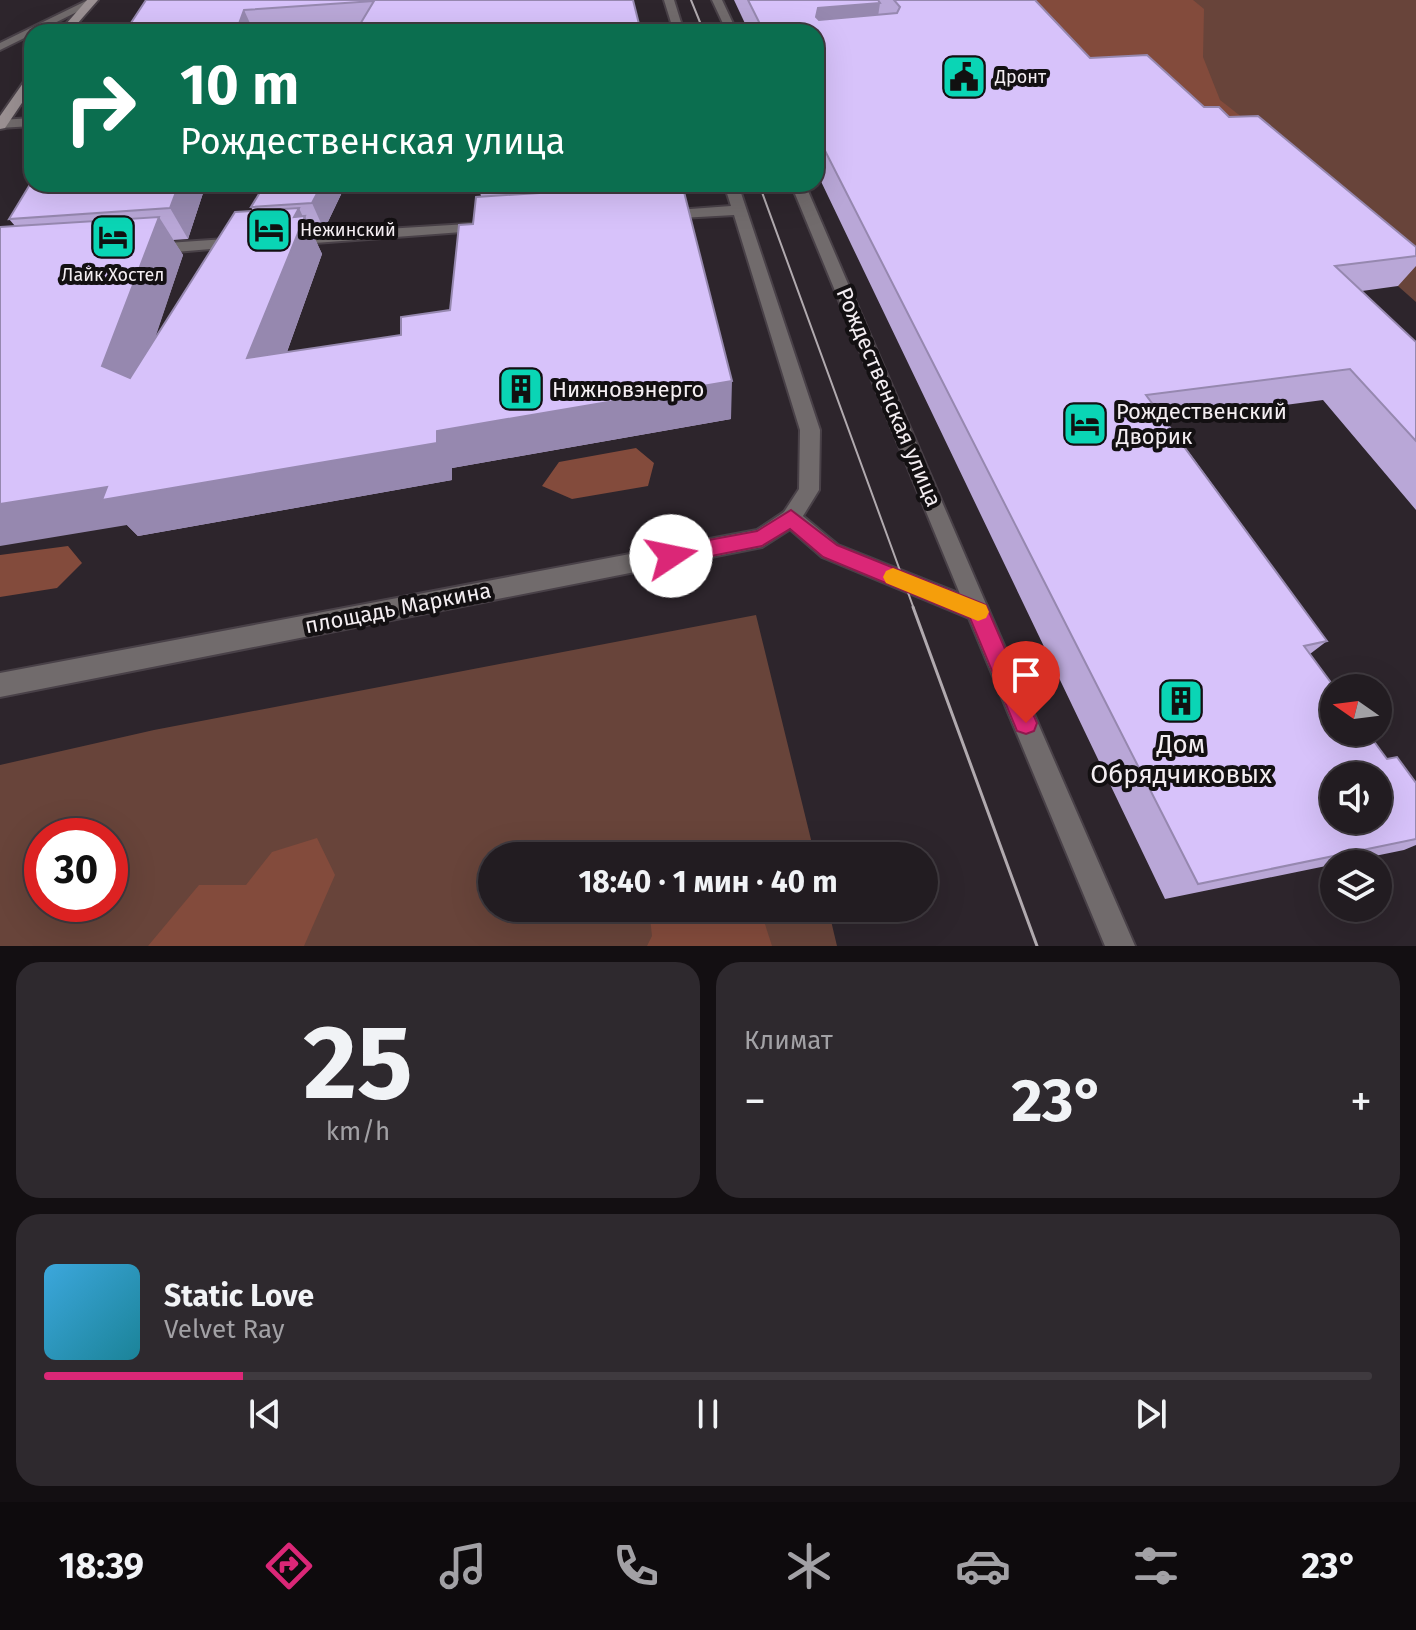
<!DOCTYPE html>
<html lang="ru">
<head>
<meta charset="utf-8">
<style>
	body { margin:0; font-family:"Fira Sans",sans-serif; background:#2e292e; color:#f1f3f6; height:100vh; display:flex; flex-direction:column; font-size:30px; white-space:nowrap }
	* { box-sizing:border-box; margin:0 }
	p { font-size:26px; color:#a2a1a5 }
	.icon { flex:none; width:44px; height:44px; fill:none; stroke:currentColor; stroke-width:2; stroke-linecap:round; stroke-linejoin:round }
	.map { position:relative; height:946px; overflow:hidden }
	.drawer { display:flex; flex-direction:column; gap:16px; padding:16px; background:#130f12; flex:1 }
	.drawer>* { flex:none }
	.banner { position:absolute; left:24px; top:24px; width:800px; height:168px; border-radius:24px; box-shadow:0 8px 32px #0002,0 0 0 2px #3f3a3f; background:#0b6e4f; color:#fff; overflow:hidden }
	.needle { width:52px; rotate:284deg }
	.tools { position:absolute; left:1320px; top:674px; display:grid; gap:16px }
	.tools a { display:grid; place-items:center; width:72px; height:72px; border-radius:50%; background:#221c21; box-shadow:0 8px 32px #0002,0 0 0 2px #3f3a3f; font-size:40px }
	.speed { position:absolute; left:24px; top:818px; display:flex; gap:16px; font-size:40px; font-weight:700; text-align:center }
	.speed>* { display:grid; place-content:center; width:104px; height:104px; border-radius:50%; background:#221c21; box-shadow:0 8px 32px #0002,0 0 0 2px #3f3a3f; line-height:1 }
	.speed .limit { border:12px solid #d22; background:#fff; color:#111 }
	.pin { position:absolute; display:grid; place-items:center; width:68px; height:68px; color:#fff; margin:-82px -34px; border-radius:50% 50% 50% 0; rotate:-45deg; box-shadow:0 0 8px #0007 }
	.pin .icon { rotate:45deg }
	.me { position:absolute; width:88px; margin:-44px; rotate:79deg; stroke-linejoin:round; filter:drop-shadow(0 0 6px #0008) }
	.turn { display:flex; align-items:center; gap:28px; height:168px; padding:0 24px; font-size:36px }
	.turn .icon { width:104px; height:104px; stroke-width:2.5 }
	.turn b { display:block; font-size:56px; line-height:68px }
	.big { font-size:60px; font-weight:700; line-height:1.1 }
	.drawer .widget { flex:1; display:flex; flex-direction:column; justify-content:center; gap:12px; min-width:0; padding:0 28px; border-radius:24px; background:#2e292e }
	.drawer .dial { align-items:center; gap:0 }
	.dial b { font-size:104px; line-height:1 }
	.song { display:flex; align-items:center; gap:24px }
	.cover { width:96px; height:96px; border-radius:12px; background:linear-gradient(135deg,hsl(200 70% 55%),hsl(190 70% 35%)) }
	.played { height:8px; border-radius:4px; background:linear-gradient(90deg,#db2777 15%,#3f3a3f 15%) }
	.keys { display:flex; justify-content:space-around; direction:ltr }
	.heat { display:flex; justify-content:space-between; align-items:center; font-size:44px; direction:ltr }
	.drawer .tiles { flex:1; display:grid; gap:16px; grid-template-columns:1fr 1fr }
	.widget:last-child { grid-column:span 2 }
	.trip { position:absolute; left:478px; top:842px; width:460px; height:80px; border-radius:40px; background:#221c21; box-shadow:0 8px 32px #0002,0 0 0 2px #3f3a3f; font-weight:700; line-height:80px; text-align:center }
	.tabs { display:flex; height:128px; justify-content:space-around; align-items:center; background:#0e0b0d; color:#a2a1a5 }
	.tabs .icon { width:56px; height:56px }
	.tabs .current { color:#db2777 }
	.tabs b { font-size:36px; color:#f1f3f6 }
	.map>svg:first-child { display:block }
	.green { fill:#68443a; fill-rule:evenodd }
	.forest { fill:#834b3c }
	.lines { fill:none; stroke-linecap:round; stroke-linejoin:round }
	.lane-casing { stroke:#494148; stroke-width:4 }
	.street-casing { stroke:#494148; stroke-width:4 }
	.secondary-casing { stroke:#494148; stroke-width:4 }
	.lane { fill:#716b6c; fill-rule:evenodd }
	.street { fill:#716b6c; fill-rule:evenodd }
	.secondary { fill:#9b9193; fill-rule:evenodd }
	.tram-far1 { stroke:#b1aaaf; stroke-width:2 }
	.tram { stroke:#b1aaaf; stroke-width:3 }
	.wall { fill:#b9a7d7 }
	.shaded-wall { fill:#9688af }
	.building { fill:#d7c2fa; stroke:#9688af; stroke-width:2; fill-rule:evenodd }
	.route { fill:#db2777; stroke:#8e194d; stroke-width:2 }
	.slow { fill:#f59e0b }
	.labels { text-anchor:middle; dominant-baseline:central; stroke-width:8; stroke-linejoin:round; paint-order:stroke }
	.far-poi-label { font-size:18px; fill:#f4eef2; stroke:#131012; text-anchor:start }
	.poi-label { font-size:22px; fill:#f4eef2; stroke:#131012; text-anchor:start }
	.street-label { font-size:22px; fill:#f4eef2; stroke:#131012 }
	.near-poi-label { font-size:26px; fill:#f4eef2; stroke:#131012 }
</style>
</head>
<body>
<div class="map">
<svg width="1416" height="946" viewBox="0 0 1416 946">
	<rect width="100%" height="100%" fill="#2d252c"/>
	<path class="green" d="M1178,0h238v302l-175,-155 -43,-44z
		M756,615l59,241h-323v52h336l9,38h-837v-181l154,-35zM42,836h68v68h-68z"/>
	<path class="forest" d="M1003,0h190l11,9 -1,48 17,43 87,68 -366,-155z
		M636,448l18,15 -6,23 -76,13 -30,-13 17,-24z
		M68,546l14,17 -25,25 -57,9v-42z
		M317,838l18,37 -31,71h-156l51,-61h47l26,-33z
		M649,908h89l25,10 9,28h-125l5,-10z"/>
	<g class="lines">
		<g class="lane-casing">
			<path id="lane" d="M86,1l9,2 -95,47v-7z
				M32,118v8l-32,2v-8z
				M791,509l7,3 40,33 148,59 149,342h-30l-136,-328 -147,-61 -38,-33 -3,-6 3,-6z"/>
		</g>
		<g class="street-casing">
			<path id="street" d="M664,0h10l10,32h-10z
				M712,0h10l15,32h-10z
				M724,184h14l82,246 -1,60 -21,34 -36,23 -762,150v-24l757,-143 27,-18 15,-23 1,-59 -66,-215 -71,4 -7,-4 7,-4 68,-5z
				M791,184h14l184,427 -3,7 -8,3 -8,-3 -3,-7z
				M484,223l5,1v6l-201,15 -8,-5 8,-5z
				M240,238l5,2v6l-92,8 -8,-5 8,-5z"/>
		</g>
		<g class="secondary-casing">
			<path id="secondary" d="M87,0h11l-28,32h-11z
				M32,75v13l-27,40 -5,1v-13l28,-40z"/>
		</g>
		<use href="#lane" class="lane"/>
		<use href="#street" class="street"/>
		<use href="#secondary" class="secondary"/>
		<path class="tram-far1" d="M691,0l13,32
			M759,184l155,425"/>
		<path class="tram" d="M913,607l124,339"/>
	</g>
	<path class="wall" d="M146,0h487l8,32h-280l-1,-3 -41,3h-194z
		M734,0h301l55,58 114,49 212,140v19l-18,20 -36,5 54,51v168l-93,-110 -157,21 161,220 -17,13 77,105 29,24v62l-12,5 -239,49 -349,-728v-139h-67z
		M206,184l-18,55 -15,1 10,15 -28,82 98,-126 -2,-4 14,-23h81l-22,46 -13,1 11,23 -35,98 114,-17 49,-25 31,-114 -2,-7 1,-5h202l49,235 -279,49v12l-314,56 -11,-11 -112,-299 -6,-7z"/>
	<path class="shaded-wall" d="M880,3l-4,27 -60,6v-19l2,-9z
		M244,10l10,22h-18z
		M179,184h27l-18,55 -18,-31z
		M322,184h24l-22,46 -12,-27z
		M299,208l5,11 1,-3 17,38 -51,142 -24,-38 47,-141z
		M159,217l24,38 -50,149 -31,-38z
		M732,381l-1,38 -279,49v12l-314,56 -11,-11 -127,21v-42z"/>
	<path class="building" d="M146,0h487l8,32h-116v-8l-166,2 15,-25 -130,9 -8,22h-111z
		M748,0h130l2,3 -62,5 -2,9 3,3 78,-7 3,-6 -6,-7h141l55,58 57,-3 57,52h15l10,10 29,-1 158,131v9l-81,10 81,76v99l-66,-72 -204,26 181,246 -23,5 31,42h-1v44h33l20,27 10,-2 19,26v56l-218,45 -382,-751v-101h-52zM1334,776h44v44h-44z
		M32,181v3h147l-9,24 -161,11z
		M265,184h57l-10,19 -61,4z
		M480,184h79l-80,5z
		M682,184l50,197 -295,50v12l-335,57 5,-13 -107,17v-277l159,-10 -57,149 28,12 105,-166 64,-4 -5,9 11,-1 -58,142 154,-23v-18l49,-7 9,-85 14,-1 3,-27z"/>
	<path class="route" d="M791,510l46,35 149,60 51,118 -3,8 -8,3 -9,-3 -47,-113 -147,-61 -33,-28 -28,17 -91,18 -7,-3 -3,-5 3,-6 7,-3 86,-16z"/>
	<path class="slow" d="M893,568l93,37 3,7 -3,6 -8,3 -92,-38 -3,-6 3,-6z"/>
	<defs>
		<g id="civic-square" transform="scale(2.3)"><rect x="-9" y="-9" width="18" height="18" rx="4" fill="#0ad5b5" stroke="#131012"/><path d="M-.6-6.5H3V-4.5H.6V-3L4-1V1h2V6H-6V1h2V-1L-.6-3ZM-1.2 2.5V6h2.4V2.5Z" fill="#111"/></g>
		<g id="hotel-square" transform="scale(2.3)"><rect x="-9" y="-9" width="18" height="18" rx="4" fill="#0ad5b5" stroke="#131012"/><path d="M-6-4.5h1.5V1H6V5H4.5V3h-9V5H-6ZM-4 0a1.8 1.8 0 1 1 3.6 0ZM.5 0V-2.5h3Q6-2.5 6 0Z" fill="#111"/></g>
		<g id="building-square" transform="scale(2.3)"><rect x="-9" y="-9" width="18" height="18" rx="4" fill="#0ad5b5" stroke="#131012"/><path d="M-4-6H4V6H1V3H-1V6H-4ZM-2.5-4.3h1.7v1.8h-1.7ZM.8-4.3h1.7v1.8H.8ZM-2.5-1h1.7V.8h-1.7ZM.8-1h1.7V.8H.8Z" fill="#111"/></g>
	</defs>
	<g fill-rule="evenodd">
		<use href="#civic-square" x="964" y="77"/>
		<use href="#hotel-square" x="269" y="230"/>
		<use href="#hotel-square" x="113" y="237"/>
		<use href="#building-square" x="521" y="389"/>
		<use href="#hotel-square" x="1085" y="424"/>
		<use href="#building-square" x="1181" y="701"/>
	</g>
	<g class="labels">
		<g class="far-poi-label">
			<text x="995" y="77">Дронт</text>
			<text x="300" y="230">Нежинский</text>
			<text x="113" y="275" text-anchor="middle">Лайк Хостел</text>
		</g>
		<g class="poi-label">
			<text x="552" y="389">Нижновэнерго</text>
			<text x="1116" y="411">Рождественский<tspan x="1116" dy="25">Дворик</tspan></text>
		</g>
		<g class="street-label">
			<text transform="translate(889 397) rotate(67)">Рождественская улица</text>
			<text transform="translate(398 608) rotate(-11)">площадь Маркина</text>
		</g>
		<g class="near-poi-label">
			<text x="1181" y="744">Дом<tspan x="1181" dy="30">Обрядчиковых</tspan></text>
		</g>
	</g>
</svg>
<div class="tools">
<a><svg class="needle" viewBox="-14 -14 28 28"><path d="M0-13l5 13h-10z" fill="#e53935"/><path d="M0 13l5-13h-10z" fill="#a2a1a5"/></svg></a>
<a><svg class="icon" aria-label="sound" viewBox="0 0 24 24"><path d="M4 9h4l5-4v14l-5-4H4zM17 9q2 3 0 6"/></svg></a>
<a><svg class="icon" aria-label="layers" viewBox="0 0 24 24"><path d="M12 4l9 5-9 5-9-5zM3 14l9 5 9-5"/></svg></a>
</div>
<div class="speed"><div class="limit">30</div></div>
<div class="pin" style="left:1026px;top:723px;background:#d93025"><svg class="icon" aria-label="arrive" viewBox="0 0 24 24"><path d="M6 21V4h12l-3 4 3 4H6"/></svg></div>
<svg class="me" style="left:671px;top:556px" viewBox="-20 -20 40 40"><circle r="19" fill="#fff"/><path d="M0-13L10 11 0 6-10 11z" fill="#db2777"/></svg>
<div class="trip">18:40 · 1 мин · 40 m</div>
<div class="banner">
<div class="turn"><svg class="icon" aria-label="right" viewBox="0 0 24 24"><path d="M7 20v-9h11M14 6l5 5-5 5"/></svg><div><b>10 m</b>Рождественская улица</div></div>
</div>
</div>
<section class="drawer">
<div class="tiles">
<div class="widget dial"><b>25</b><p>km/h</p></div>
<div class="widget"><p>Климат</p>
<div class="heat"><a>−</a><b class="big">23°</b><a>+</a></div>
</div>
<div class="widget">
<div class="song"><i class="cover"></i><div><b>Static Love</b><p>Velvet Ray</p></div></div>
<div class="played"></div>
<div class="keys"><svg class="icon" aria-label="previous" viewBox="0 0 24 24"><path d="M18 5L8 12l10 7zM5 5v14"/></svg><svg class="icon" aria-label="pause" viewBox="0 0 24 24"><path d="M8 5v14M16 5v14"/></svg><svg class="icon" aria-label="next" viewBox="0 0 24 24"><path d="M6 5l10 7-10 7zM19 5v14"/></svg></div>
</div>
</div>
</section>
<nav class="tabs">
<b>18:39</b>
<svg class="icon current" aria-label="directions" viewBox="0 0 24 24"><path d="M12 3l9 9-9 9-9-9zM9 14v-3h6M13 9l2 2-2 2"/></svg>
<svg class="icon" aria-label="music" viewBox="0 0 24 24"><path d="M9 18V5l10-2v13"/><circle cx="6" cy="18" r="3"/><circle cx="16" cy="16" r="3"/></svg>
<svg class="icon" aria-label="phone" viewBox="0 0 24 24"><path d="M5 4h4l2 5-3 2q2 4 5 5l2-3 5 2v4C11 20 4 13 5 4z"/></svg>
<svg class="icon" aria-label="climate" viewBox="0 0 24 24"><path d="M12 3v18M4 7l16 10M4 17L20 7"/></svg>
<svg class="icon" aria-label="car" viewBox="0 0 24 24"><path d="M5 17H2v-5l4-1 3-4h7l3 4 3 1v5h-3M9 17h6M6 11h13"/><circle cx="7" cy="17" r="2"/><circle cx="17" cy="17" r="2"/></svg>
<svg class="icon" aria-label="filters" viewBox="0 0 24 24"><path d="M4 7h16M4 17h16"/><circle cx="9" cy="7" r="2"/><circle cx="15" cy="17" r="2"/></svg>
<b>23°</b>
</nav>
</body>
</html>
